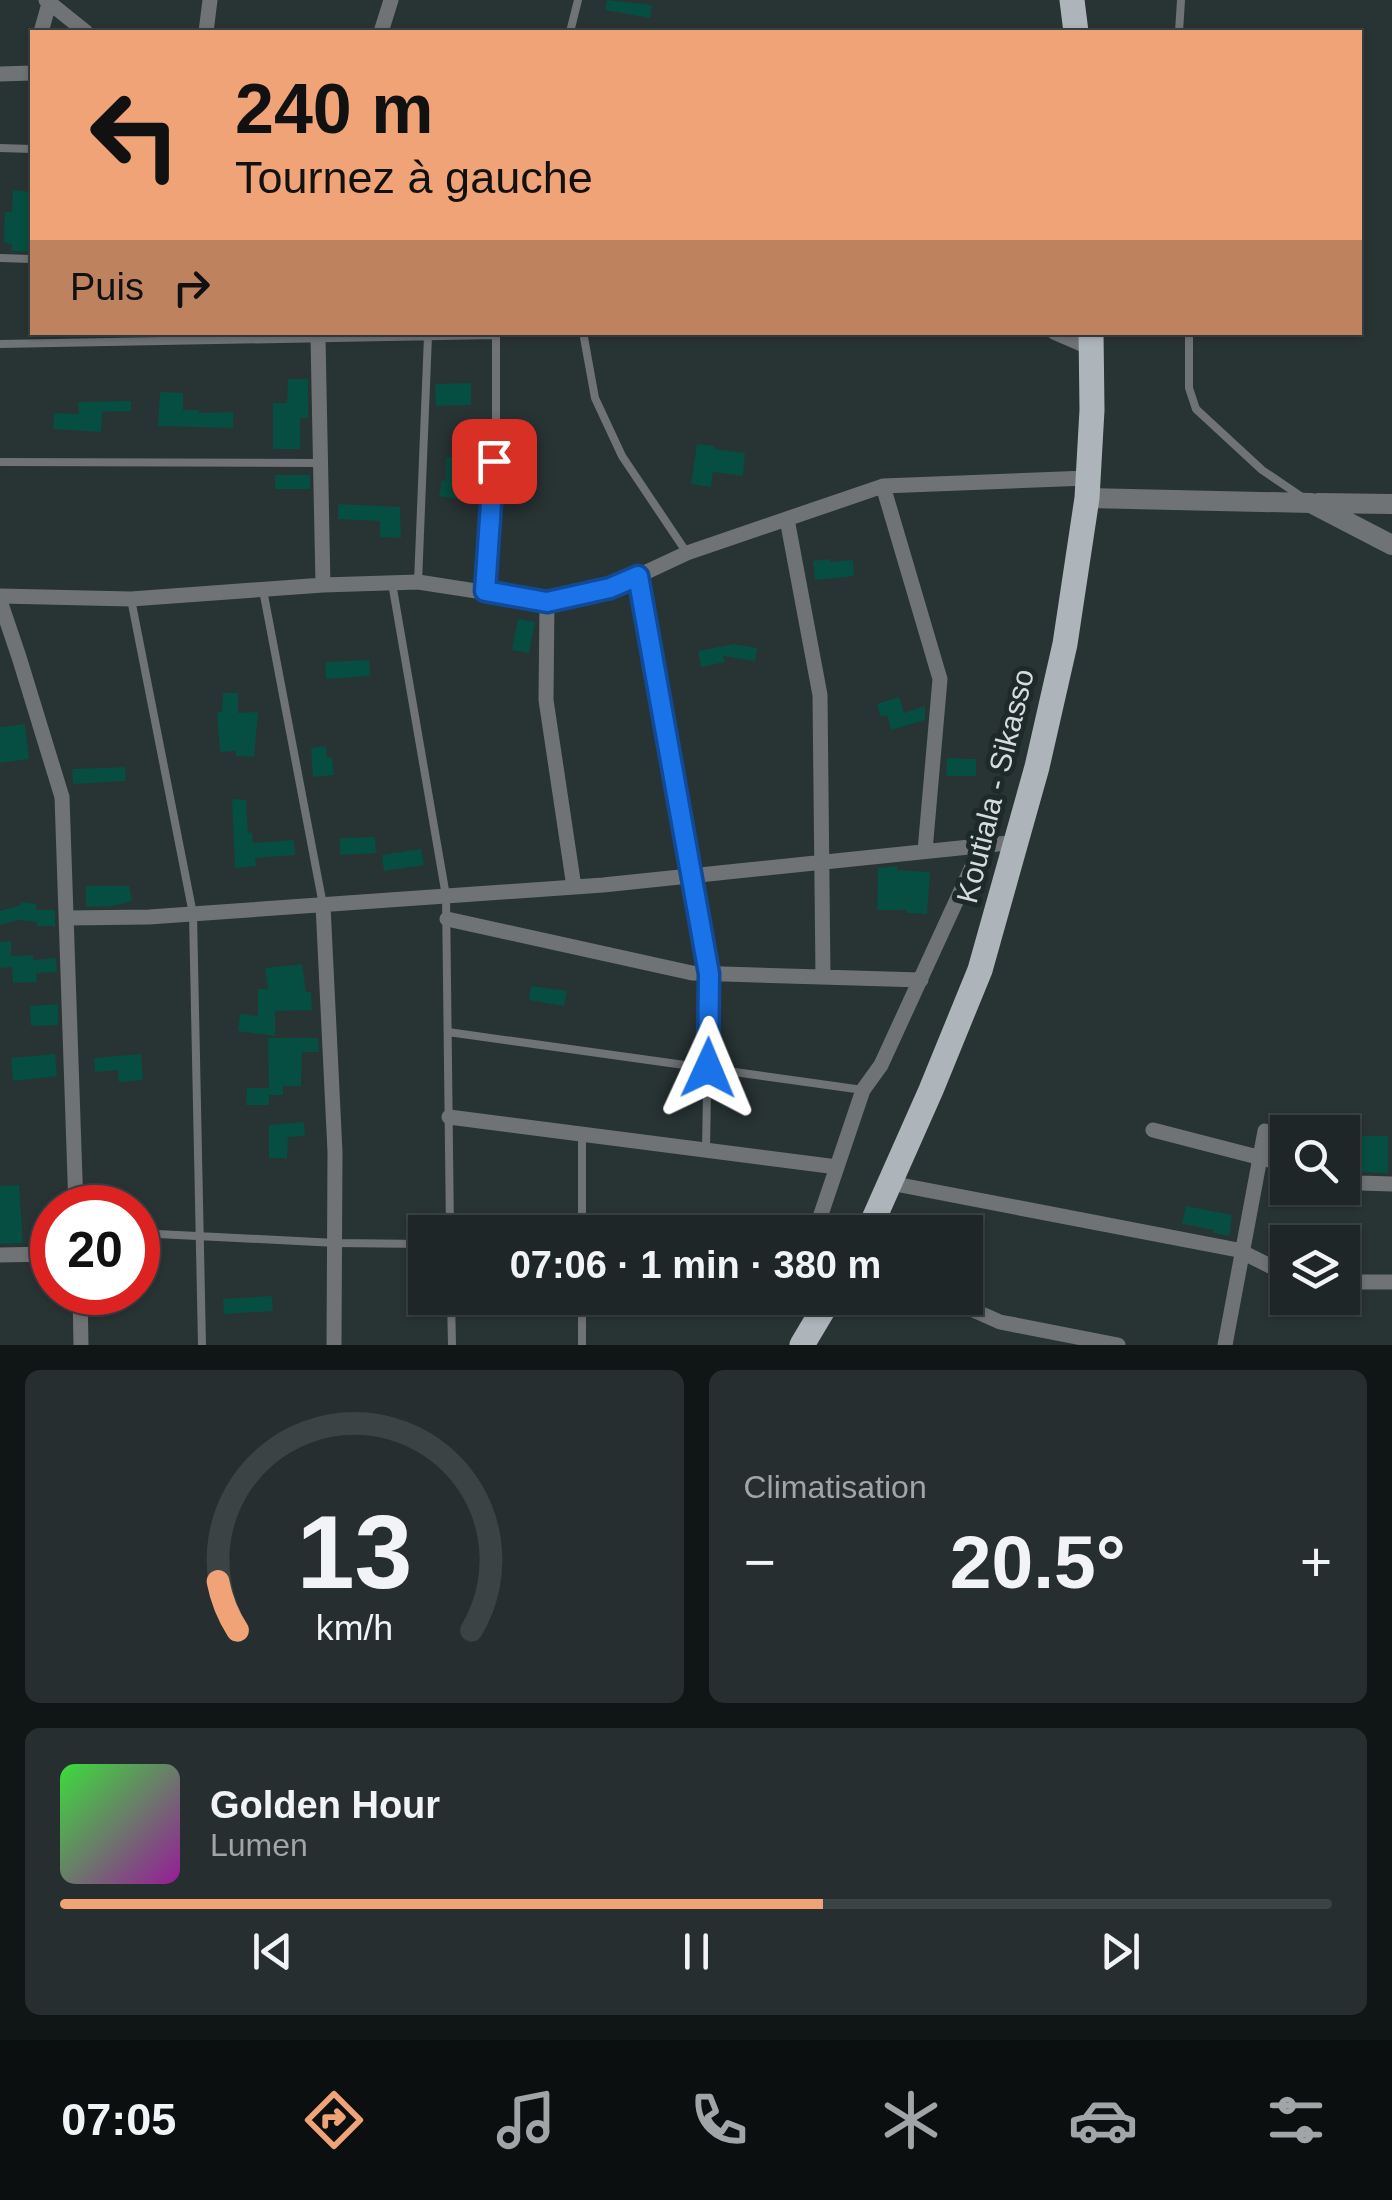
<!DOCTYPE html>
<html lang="fr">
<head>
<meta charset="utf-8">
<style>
	body { margin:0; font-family:Helvetica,sans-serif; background:#262e2f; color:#f1f3f6; height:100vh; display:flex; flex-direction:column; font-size:38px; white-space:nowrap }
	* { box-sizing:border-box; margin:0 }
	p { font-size:32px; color:#a1a5a7 }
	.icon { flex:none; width:55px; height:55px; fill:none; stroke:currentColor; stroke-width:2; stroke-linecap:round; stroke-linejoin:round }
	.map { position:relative; height:1345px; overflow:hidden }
	.side { display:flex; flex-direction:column; gap:25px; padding:25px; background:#101515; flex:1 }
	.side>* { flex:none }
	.banner { position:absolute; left:30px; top:30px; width:1332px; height:305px; border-radius:0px; box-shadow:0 2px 8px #0004,0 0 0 2px #3c4344; background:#efa377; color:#111; overflow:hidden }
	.buttons { position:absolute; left:1270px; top:1115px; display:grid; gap:20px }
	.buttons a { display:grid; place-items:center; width:90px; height:90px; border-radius:0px; background:#1e2627; box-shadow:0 2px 8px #0004,0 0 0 2px #3c4344; font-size:50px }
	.speed { position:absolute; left:30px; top:1185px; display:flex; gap:20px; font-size:50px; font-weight:700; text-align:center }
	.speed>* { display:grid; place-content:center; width:130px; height:130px; border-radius:50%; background:#1e2627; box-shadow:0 2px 8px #0004,0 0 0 2px #3c4344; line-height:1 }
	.speed .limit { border:15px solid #d22; background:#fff; color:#111 }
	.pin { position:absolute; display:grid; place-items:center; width:85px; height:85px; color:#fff; margin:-42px; border-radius:20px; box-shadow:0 5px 15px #0006 }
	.me { position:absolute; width:110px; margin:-55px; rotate:1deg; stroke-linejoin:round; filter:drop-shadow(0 0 8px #0008) }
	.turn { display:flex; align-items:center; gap:35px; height:210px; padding:0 40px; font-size:45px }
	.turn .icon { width:130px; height:130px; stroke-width:2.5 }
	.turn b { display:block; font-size:70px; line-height:85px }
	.then { display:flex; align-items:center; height:95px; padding:0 40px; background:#0003; gap:20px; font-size:38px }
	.big { font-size:75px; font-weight:800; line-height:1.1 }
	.side .tile { flex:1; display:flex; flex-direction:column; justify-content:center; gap:15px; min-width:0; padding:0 35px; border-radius:15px; background:#262e2f }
	.side .dial { align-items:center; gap:0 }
	.dial svg { height:260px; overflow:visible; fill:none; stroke:#3c4344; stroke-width:7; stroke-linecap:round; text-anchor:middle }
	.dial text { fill:#f1f3f6; stroke:none }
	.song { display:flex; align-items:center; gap:30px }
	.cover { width:120px; height:120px; border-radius:15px; background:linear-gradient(135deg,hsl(120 70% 55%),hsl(300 70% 35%)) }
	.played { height:10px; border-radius:5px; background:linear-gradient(90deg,#efa377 60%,#3c4344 60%) }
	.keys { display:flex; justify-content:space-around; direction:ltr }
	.heat { display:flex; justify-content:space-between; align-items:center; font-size:55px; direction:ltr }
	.side .tiles { flex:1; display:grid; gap:25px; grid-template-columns:1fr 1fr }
	.tile:last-child { grid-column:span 2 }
	.trip { position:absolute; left:408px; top:1215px; width:575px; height:100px; border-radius:0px; background:#1e2627; box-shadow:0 2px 8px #0004,0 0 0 2px #3c4344; font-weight:800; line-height:100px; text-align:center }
	.menu { display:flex; height:160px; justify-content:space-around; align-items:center; background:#0c0f10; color:#a1a5a7 }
	.menu .icon { width:70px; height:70px }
	.menu .selected { color:#efa377 }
	.menu b { font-size:45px; color:#f1f3f6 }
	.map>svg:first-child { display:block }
	.building { fill:#064e41 }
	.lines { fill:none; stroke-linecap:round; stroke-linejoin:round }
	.service { stroke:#6f7376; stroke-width:8 }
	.minor { stroke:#6f7376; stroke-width:15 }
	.tertiary { stroke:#6f7376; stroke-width:20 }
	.primary { stroke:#adb5bb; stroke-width:25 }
	.route-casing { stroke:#114b97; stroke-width:25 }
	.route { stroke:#1a73e8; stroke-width:18 }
	.labels { text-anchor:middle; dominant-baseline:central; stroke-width:10; stroke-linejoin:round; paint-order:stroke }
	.street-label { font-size:30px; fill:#d6dcde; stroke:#1e292a }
</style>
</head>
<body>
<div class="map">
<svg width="1392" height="1345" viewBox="0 0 1392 1345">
	<rect width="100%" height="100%" fill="#283334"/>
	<path class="building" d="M607,0l45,5 -2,13 -45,-8z
		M13,190l19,2v60l-21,-1 1,-7 -8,-1 1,-31h7z
		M288,379h20v39h-8v31h-27v-46h14z
		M471,383v22l-35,1 -1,-22z
		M160,392l23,1v17h16v3l34,-1v16l-75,-2z
		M131,401v10l-29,1 -1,20 -48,-3 1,-16 25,1 -1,-12z
		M697,444l17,2v3l31,4 -2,23 -30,-4 -2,15 -20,-3z
		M446,457h21l-1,16 -5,27 -22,-4 3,-16 4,1z
		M275,475h35v14h-35z
		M338,504l62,3 1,31 -21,-1v-16l-42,-2z
		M830,559v3l23,-2 1,16 -39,4 -2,-19z
		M518,619l17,3 -6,31 -17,-3z
		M734,644l23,4 -2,13 -32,-5 2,6 -24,5 -3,-16z
		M369,660l1,16 -44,3 -1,-17z
		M223,693h15v20l20,-1 -4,45 -18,-1v-5l-16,1 -3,-40h5z
		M899,697l5,16 21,-7v14l-34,10 -4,-15 -6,2 -4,-13z
		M25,724l4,35 -29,4v-36z
		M326,746l1,12 5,-1 2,18 -21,2 -2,-29z
		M947,758l29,1v17h-30z
		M125,767l1,14 -53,3 -1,-15z
		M232,799l14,1 2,33 4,-1 1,11 41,-3 1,15 -40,3 1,8 -21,2z
		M375,837l1,16 -36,2v-17z
		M421,849l3,16 -40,6 -2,-16z
		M897,866v4l33,2 -3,42 -20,-1v-3h-30l1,-42z
		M86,886h43l3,15 -20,5 -26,1z
		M21,902l15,2v6h19v16h-18v-4l-18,-2 -19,5v-14l21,-6z
		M11,941v15l22,-1v5l23,-2 1,14 -21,1 1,9 -24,1 -1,-16 -12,1v-26z
		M302,964l4,28h5l1,18 -37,1v25l-37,-5 2,-17 18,2v-27h10l-3,-21z
		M531,986l36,5 -3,15 -35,-6z
		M58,1004v21l-27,1 -1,-20z
		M268,1038h50l1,14h-17l-1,34h-18v9h-14v10h-23l1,-17h22z
		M55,1054l2,22 -44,5 -2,-23z
		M141,1054l2,26 -24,2 -1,-12 -23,2 -1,-14z
		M304,1122l1,14 -17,1 -1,21h-18v-33z
		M1360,1136h28v37l-27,-1z
		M19,1185l4,58 -23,1v-58z
		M1186,1206l46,9 -3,21 -16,-3 1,-3 -32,-6z
		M272,1296l1,15 -49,3 -1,-15z"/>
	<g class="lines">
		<path class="service" d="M570,32l8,-32
			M1179,32l2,-32
			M0,148l32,1
			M0,258l32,1
			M583,332l12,66 27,58 65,97
			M1189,332v56l7,21 66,61 40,27
			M0,344l496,-9
			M0,462l320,1
			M638,576l71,398 -3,176
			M418,582l10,-246
			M392,583l54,313 4,336
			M263,590l60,315
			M485,591l11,-163v-96
			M131,599l62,315 9,431
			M448,1032l415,58
			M582,1232v-98
			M138,1233l198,10 89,1
			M451,1298l1,47
			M582,1345v-47"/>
		<path class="minor" d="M46,0l40,32
			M41,32l9,-32
			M206,32l4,-32
			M381,32l10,-32
			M0,74l32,-1
			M1054,332l37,16
			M318,338l5,247
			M883,486l57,193 -15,172
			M787,519l33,176 3,282
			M0,596l131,3 192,-14 95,-3 129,20 63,-13 77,-36 196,-67 205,-8
			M0,601l19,56 43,140 14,411
			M547,602l-1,98 28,187
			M323,905l12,247 -1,193
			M67,918l82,-1 454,-32 415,-43
			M447,919l245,54 229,7
			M449,1117l388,50
			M1153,1130l135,35
			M1342,1179l18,4 32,1
			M890,1183l348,67 50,25
			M815,1232l48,-142 18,-25 101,-220
			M0,1255l52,-1
			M1342,1282h50
			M80,1292l1,53
			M946,1298l54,24 118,23
			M1225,1345l40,-214"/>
		<path class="tertiary" d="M1087,498l224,5 81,42
			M1318,503l74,1"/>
		<path class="primary" d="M1072,0l4,32
			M868,1232l63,-142 49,-120 57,-203 28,-123 22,-146 5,-88 -1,-78
			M802,1345l28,-47"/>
	</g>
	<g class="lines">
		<g class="route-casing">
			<path id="route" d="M494,461l-9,130 62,11 63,-14 28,-12 71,398 -1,94"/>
		</g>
		<use href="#route" class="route"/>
	</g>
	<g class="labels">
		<g class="street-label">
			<text transform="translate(995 786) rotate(-76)">Koutiala - Sikasso</text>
		</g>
	</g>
</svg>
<div class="buttons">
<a><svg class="icon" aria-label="search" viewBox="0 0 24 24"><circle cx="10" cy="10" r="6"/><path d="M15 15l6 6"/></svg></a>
<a><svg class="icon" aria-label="layers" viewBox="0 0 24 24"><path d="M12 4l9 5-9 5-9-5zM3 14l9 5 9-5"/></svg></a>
</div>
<div class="speed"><div class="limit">20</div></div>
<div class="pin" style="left:494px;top:461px;background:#d93025"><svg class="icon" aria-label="arrive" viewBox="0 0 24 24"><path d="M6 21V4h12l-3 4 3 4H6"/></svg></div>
<svg class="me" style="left:708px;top:1068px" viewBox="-20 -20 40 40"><path d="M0-17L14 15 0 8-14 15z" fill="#1a73e8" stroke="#fff" stroke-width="4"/></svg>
<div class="trip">07:06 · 1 min · 380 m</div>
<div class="banner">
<div class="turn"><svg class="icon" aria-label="left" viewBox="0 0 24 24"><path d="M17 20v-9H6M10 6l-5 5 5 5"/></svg><div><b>240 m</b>Tournez à gauche</div></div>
<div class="then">Puis<svg class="icon" aria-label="right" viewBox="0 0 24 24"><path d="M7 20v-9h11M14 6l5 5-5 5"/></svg></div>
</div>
</div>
<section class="side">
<div class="tiles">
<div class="tile dial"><svg viewBox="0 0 100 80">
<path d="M14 69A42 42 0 1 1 86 69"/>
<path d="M14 69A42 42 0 0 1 8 54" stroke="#efa377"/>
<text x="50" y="56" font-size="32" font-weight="700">13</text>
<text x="50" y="72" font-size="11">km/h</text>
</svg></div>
<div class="tile"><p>Climatisation</p>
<div class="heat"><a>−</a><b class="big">20.5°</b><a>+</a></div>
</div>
<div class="tile">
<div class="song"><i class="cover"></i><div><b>Golden Hour</b><p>Lumen</p></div></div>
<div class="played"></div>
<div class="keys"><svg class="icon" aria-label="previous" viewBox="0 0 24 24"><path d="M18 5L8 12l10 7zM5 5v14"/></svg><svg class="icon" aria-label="pause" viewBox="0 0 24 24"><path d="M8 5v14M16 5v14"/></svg><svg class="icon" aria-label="next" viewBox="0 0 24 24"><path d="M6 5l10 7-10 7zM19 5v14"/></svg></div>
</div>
</div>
</section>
<nav class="menu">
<b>07:05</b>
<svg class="icon selected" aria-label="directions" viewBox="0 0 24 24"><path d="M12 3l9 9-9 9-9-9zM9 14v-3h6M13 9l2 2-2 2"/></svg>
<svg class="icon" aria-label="music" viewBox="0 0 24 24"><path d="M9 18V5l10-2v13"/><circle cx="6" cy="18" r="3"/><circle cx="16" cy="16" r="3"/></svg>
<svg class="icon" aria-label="phone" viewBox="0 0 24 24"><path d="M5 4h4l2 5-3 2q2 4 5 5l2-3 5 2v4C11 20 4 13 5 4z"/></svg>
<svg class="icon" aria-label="climate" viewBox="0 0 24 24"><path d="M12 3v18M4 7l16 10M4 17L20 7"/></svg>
<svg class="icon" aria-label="car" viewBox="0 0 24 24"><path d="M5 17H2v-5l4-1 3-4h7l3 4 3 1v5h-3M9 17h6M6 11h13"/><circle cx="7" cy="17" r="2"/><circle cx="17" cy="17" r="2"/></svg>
<svg class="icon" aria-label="filters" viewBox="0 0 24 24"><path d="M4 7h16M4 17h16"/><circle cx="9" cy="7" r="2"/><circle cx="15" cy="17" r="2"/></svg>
</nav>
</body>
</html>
